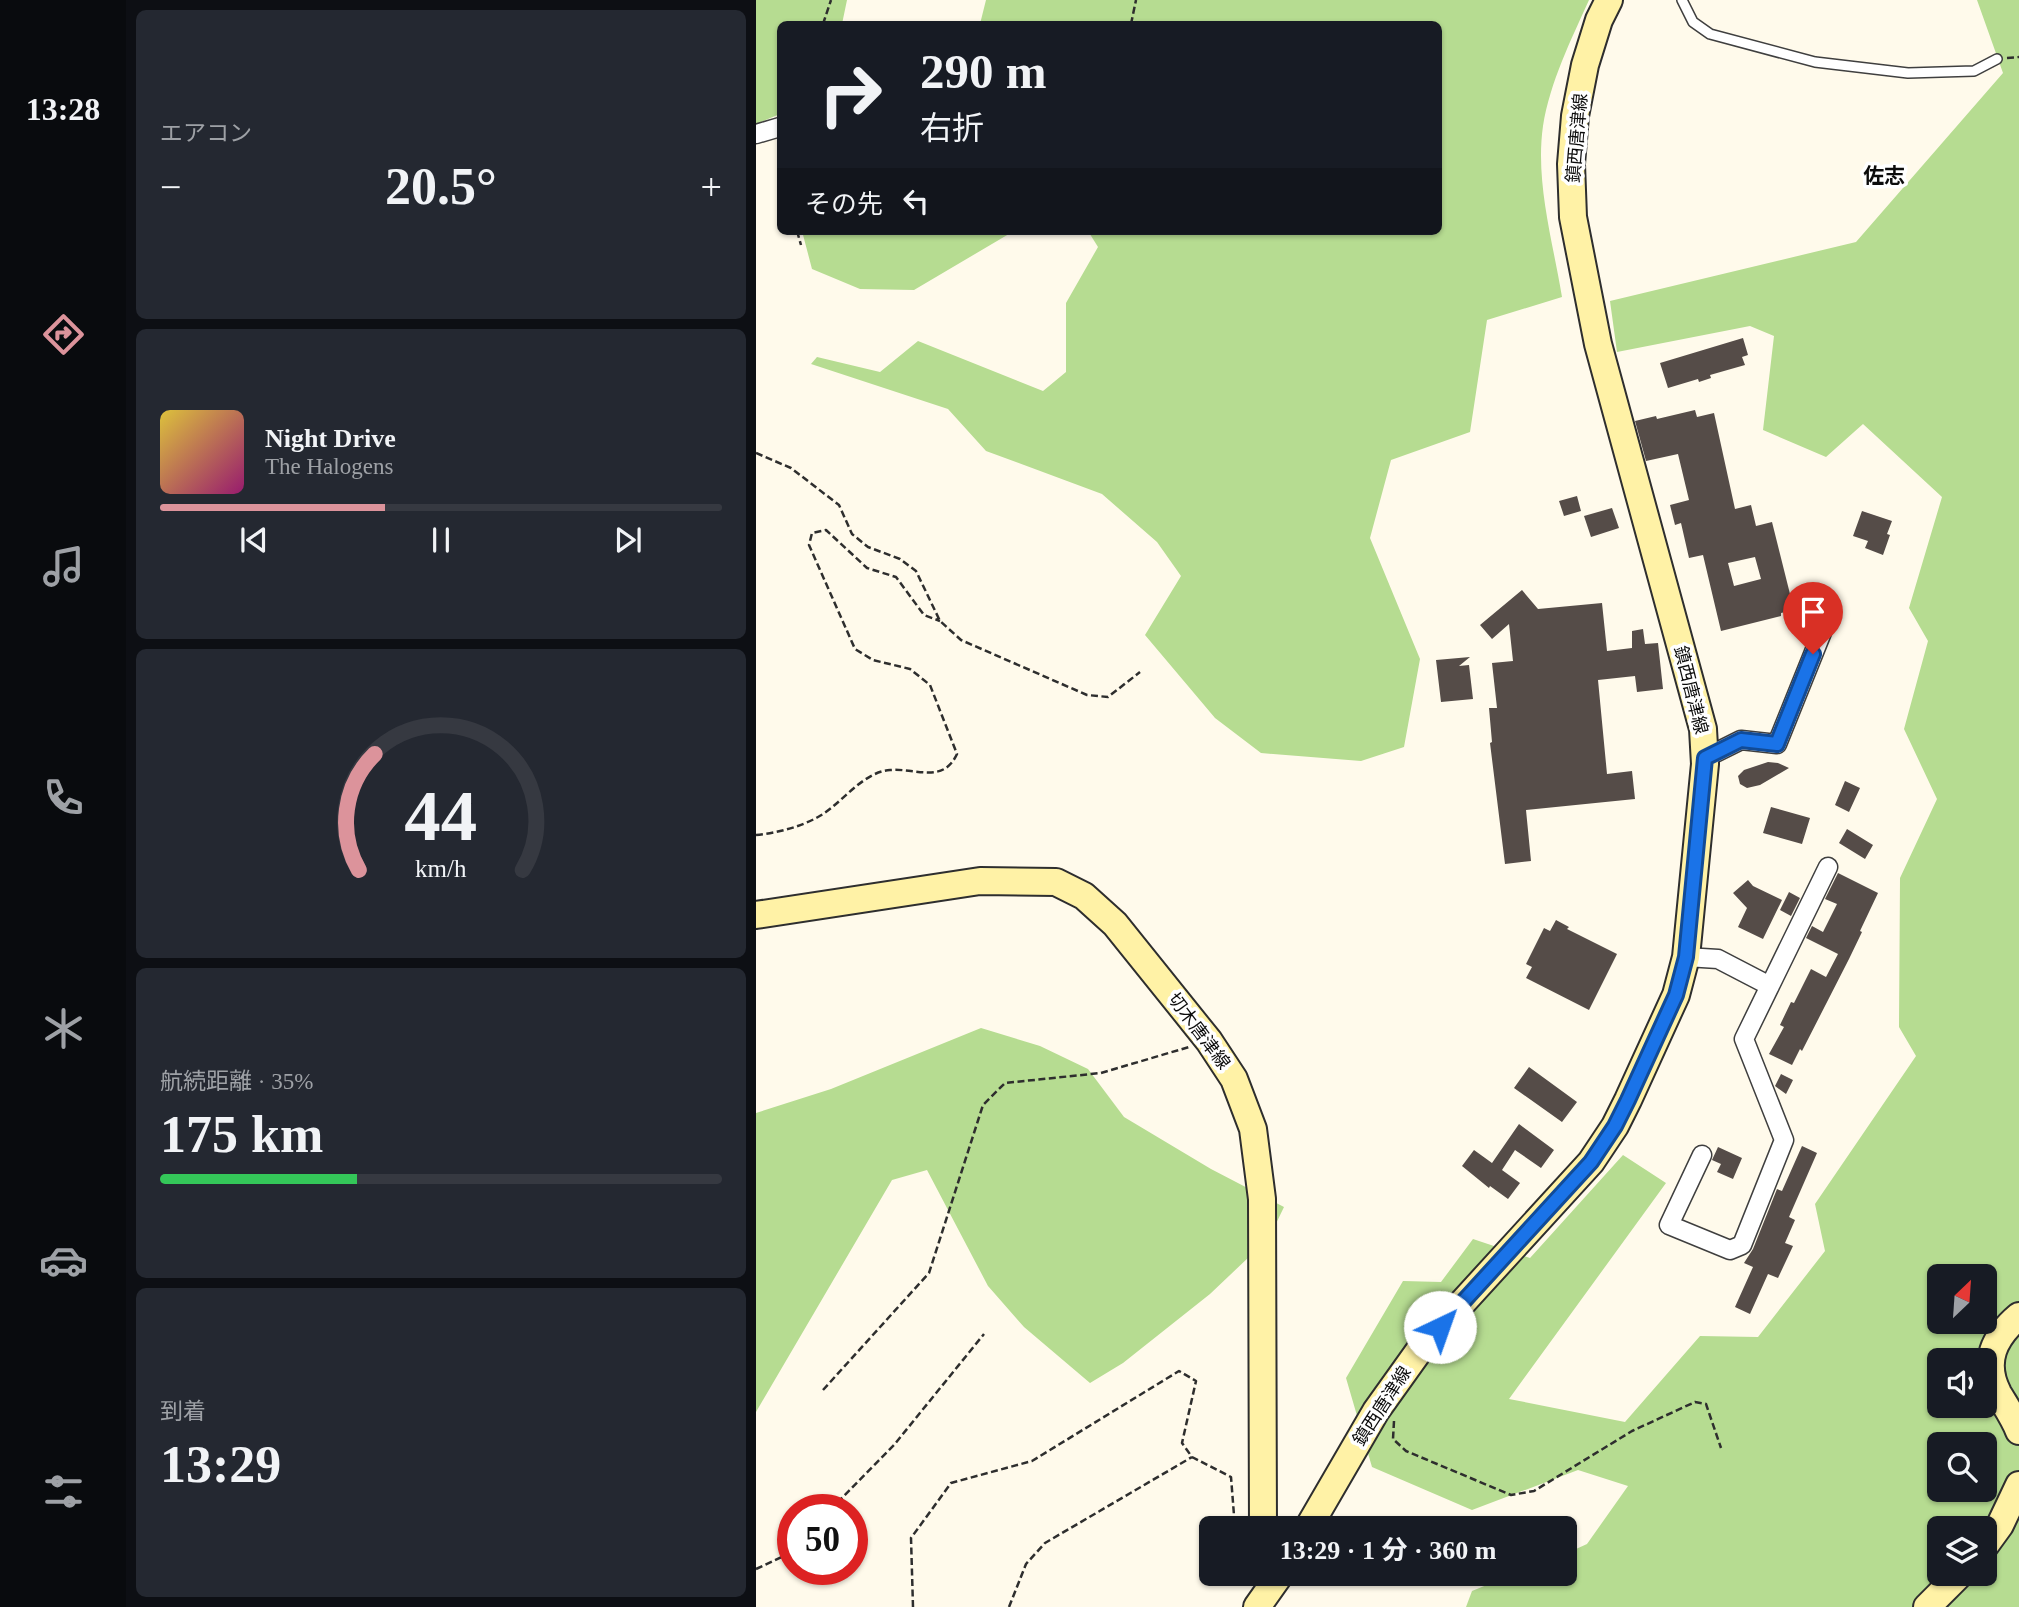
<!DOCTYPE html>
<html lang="ja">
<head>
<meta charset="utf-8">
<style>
	body { margin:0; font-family:"Times New Roman","Noto Sans JP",serif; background:#242831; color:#f1f3f6; height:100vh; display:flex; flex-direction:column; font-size:26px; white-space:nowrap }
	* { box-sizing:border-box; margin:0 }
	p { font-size:23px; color:#9ea1a6 }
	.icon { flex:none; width:38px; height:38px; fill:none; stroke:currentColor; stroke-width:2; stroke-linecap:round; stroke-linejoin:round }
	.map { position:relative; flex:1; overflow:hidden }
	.details { display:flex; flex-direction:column; gap:10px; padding:10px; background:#0d0f14; width:630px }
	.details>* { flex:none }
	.hud { position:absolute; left:21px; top:21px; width:665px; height:214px; border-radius:10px; box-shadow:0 2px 5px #0004; background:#171b24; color:#f1f3f6; overflow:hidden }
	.needle { width:46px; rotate:25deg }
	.tools { position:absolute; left:1171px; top:1264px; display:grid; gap:14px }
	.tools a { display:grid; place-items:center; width:70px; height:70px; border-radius:10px; background:#171b24; box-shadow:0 2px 5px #0004; font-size:35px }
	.speed { position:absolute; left:21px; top:1494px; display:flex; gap:14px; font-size:35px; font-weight:700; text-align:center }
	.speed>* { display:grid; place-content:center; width:91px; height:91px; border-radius:50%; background:#171b24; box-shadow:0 2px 5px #0004; line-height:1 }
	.speed .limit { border:10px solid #d22; background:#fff; color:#111 }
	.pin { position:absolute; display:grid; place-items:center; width:60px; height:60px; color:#fff; margin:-72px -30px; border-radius:50% 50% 50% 0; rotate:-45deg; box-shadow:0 0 7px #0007 }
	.pin .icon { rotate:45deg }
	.me { position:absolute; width:77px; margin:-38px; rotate:42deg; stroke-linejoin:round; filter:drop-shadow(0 0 5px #0008) }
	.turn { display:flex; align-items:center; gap:24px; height:147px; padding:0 28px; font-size:32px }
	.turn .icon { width:91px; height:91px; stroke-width:2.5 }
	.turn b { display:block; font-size:49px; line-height:60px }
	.then { display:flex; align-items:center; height:66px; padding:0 28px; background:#0003; gap:14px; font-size:26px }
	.big { font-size:52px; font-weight:700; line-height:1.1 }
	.details .card { flex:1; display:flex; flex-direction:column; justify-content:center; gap:10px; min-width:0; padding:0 24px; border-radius:10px; background:#242831 }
	.details .dial { align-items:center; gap:0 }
	.dial svg { height:182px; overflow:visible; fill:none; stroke:#363941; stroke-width:7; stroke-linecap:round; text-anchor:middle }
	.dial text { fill:#f1f3f6; stroke:none }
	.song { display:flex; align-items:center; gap:21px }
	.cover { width:84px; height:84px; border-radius:10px; background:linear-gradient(135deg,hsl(50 70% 55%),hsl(320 70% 35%)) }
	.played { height:7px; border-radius:4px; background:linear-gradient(90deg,#dc939b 40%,#363941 40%) }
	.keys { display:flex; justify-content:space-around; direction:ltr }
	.heat { display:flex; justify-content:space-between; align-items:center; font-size:38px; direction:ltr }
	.charge { height:10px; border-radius:5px; background:linear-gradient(90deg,#34c759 35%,#363941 0) }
	.trip { position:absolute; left:443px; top:1516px; width:378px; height:70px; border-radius:10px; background:#171b24; box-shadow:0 2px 5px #0004; font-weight:700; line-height:70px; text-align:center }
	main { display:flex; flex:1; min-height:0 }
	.menu { display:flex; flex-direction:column; width:126px; justify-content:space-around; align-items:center; background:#090b0e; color:#9ea1a6 }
	.menu .icon { width:49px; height:49px }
	.menu .on { color:#dc939b }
	.menu b { font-size:32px; color:#f1f3f6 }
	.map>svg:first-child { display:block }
	.forest { fill:#b6dc91; fill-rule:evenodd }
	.building { fill:#554c48; fill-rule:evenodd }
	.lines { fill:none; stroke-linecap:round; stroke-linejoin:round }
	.service-casing { stroke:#3f3f3f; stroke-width:12 }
	.minor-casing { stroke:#3f3f3f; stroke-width:21 }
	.secondary-casing { stroke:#2e2e2e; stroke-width:30 }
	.path { stroke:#2e2e2e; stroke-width:2.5; stroke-dasharray:7 3.5; stroke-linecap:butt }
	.service { stroke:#fff; stroke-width:9 }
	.minor { stroke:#fff; stroke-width:18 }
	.secondary { stroke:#fff2a6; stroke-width:26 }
	.route-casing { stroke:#114b97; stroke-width:18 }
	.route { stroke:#1a73e8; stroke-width:12 }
	.labels { text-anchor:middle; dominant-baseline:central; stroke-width:7; stroke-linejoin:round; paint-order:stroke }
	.street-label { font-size:18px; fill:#0c0c0c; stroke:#fff }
	.quarter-label { font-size:21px; font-weight:bold; fill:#0c0c0c; stroke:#fff }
</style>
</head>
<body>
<main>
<nav class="menu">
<b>13:28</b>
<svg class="icon on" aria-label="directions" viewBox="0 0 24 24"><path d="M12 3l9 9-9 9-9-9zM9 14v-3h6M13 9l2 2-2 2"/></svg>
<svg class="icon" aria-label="music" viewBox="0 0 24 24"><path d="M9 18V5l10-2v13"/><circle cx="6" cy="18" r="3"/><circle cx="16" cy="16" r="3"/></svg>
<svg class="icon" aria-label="phone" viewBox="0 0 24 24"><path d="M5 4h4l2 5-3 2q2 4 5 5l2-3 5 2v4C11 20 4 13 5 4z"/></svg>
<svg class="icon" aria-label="climate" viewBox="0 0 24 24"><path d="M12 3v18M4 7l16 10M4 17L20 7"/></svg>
<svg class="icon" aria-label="car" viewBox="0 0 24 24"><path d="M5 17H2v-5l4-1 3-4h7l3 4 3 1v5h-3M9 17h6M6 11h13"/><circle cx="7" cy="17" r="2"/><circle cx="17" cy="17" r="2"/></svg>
<svg class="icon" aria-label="filters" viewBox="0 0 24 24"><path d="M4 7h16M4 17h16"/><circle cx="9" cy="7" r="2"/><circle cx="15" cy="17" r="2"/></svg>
</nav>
<section class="details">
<div class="card"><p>エアコン</p>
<div class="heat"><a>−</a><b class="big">20.5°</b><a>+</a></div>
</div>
<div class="card">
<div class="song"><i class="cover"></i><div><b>Night Drive</b><p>The Halogens</p></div></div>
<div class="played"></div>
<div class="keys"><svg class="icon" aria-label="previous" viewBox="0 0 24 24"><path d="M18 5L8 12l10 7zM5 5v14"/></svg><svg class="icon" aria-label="pause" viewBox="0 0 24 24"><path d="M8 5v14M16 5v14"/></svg><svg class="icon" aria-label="next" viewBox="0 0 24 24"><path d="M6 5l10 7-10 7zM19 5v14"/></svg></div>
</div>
<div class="card dial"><svg viewBox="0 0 100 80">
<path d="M14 69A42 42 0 1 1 86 69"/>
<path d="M14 69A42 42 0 0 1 21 18" stroke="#dc939b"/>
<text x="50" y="56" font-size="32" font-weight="700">44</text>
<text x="50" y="72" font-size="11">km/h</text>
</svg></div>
<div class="card"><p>航続距離 · 35%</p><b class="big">175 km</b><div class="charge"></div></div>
<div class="card"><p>到着</p><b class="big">13:29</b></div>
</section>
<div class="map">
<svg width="1263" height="1607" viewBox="0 0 1263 1607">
	<rect width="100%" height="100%" fill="#fffaeb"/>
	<path class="forest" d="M0,0h91l-5,24h-62v90l-24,10z
		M230,0h603c-18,40 -39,82 -46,126 -8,56 10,116 19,171l-75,23 -17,112 -79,28 -21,78 50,121 -16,88 -43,14 -100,-8 -46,-35 -70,-83 36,-59 -24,-34 -55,-48 -116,-43 -38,-42 -137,-45 6,-7 63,15 38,-31 125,50 23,-19v-69l32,-56 -10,-16h350v-207h-458z
		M1221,0h42v1607h-553l6,-16 44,-18h48l1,-19 22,-10 41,-58 -50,-16 -106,40 -100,-43 -26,-89 57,-97 38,1 32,-43 57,19 93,-103 43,28 -157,216 116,23 75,-86 58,1 67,-86 -10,-47 101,-148 -17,-29 1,-149 37,-79 -33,-70 24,-88 -19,-33 33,-111 -79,-73 -37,33 -63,-27 11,-94 -24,-10 -133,26 -7,-51 246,-59 147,-169zM1183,1276h45v45h-45zM1183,1360h45v45h-45zM1183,1444h45v45h-45zM1183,1528h45v45h-45z
		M46,231h212l-100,59 -54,-1 -48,-20z
		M225,1028l59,18 48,23 36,48 87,52 73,38 -15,31 -59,56 -87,69 -33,20 -66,-56 -36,-41 -61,-116 -35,10 -136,232v-299l75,-24z"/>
	<path class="building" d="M987,338l5,17 -6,2 3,8 -35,10 1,3 -12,4 -1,-3 -30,9 -8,-25z
		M939,410l2,7 17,-4 21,96 16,-4 5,21 16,-4 22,88 -13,3v3l-60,15 -18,-76 -14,3 -8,-35 -6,2 -5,-20 19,-5 -11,-46 -32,7 -11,-40 21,-5 1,3zM999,557l6,22 -27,7 -6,-23z
		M821,496l4,15 -17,5 -5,-15z
		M856,508l7,20 -28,9 -7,-21z
		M1106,511l30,10 -5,13 3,1 -7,20 -18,-7 3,-7 -15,-5z
		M766,590l16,19 64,-6 5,48 25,-3v-17l11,-2 2,15 13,-1 5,46 -26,3 -2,-16 -37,4 9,94 25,-3 3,28 -109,11 5,51 -26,3 -15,-121 2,-1 -3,-34h8l-5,-45 21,-2 -4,-37 -17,15 -12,-14z
		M714,657l-11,9 10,-1 4,34 -32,3 -5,-42z
		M1012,762l10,1 11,5 -29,17 -13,3 -7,-4 -2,-8 6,-6z
		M1089,781l15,7 -11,24 -14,-7z
		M1015,807l39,11 -8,26 -39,-11z
		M1091,829l26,16 -8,14 -26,-16z
		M1082,873l40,20 -18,38 2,1 -13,27 -47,92 -2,-2 -8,16 -23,-11 15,-27 -4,-2 11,-23 3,1 17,-34 15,8 12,-23 -32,-16 6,-12 11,6 14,-28 -12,-5z
		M992,880l5,6 29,14 -19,39 -25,-12 9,-19 -14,-15z
		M1033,892l11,6 -9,18 -11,-6z
		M800,920l13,7 -2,2 50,25 -28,56 -63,-32 6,-11 -6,-3 18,-36 6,3z
		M773,1067l48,35 -15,20 -48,-34z
		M1025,1074l12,6 -7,14 -11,-8z
		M763,1124l35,26 -13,18 -26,-18 -13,20 18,13 -12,16 -18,-13 -1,2 -27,-22 12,-16 18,13z
		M1046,1146l15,7 -28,64 6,3 -10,23 8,3 -15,32 -10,-4 -18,40 -15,-7 18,-40 -9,-4 9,-14 24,-60 5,2z
		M962,1147l24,11 -9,21 -16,-7 4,-8 -9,-4z"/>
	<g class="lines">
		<g class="service-casing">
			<path id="service" d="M926,0l11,22 17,12 105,28 93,11 66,-2 23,-12"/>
		</g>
		<g class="minor-casing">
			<path id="minor" d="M0,134l24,-7
				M949,758l36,-18 36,4 54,-134
				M930,957l32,2 52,27
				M946,1155l-33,70 61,25 12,-5 42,-105 -40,-101 84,-172"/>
		</g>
		<g class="secondary-casing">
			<path id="secondary" d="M0,915l224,-34 76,1 28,14 31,28 94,117 25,38 19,50 9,70 1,329
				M1263,1316c-25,21 -37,46 -21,77 7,12 16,25 21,38
				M552,1528l68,-117 45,-63 170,-186 24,-36 13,-26 48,-105 10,-38 19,-193 -2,-35 -105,-385 -25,-127 -2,-53 4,-48 10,-51 14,-45 10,-20
				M1228,1547l16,-22 19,-40
				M501,1607l24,-34
				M1171,1607l34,-34"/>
		</g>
		<path class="path" d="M67,24l8,-24
			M375,24l5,-24
			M1251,58l12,-1
			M41,231l4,14
			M0,453l35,15 48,37 13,29 16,13 32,12 16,12 24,50 21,19 126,55 21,2 32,-25
			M0,835c21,-2 44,-8 62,-18 24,-13 44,-45 72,-47 27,-2 53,14 67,-16l-27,-69 -20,-16 -37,-9 -18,-11 -46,-104 3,-12 14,-3 41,38 29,9 28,38 16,6
			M67,1390l106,-117 54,-168 22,-22 96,-10 88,-26
			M638,1421l-1,18 13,12 105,44 23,-4 98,-60 63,-29 11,2 15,44
			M74,1510l64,-65 90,-111
			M0,1569l30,-14 7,-7
			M482,1573l8,12
			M157,1607l-2,-69 40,-55 81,-22 147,-90 17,10 -14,62 10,14 39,20 4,51
			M253,1607l17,-43 19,-21 147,-86"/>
		<use href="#service" class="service"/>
		<use href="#minor" class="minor"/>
		<use href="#secondary" class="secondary"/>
	</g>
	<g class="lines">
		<g class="route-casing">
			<path id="route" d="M684,1327l151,-165 24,-36 13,-26 48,-105 10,-38 19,-199 36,-18 36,4 36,-90"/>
		</g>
		<use href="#route" class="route"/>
	</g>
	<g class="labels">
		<g class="street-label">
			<text transform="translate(821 138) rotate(-85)">鎮西唐津線</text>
			<text transform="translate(935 690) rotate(76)">鎮西唐津線</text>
			<text transform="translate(443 1031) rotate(53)">切木唐津線</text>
			<text transform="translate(626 1406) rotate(-57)">鎮西唐津線</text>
		</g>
		<g class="quarter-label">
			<text x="1128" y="176">佐志</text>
		</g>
	</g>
</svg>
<div class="tools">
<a><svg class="needle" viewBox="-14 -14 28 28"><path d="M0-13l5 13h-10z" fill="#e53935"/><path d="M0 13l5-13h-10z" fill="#9ea1a6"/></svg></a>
<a><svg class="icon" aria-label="sound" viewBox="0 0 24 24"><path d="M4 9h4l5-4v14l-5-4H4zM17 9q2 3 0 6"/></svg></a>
<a><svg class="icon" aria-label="search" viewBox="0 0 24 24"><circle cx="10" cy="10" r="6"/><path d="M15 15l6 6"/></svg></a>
<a><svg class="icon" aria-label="layers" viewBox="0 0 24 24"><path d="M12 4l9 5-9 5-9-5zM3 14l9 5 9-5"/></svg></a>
</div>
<div class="speed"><div class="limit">50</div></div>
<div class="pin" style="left:1057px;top:654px;background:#d93025"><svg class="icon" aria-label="arrive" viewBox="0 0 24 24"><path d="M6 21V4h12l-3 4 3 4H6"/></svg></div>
<svg class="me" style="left:684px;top:1327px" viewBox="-20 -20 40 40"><circle r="19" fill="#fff"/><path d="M0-13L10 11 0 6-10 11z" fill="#1a73e8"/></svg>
<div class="trip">13:29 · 1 分 · 360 m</div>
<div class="hud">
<div class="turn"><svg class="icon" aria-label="right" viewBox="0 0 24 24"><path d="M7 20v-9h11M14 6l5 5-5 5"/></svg><div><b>290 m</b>右折</div></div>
<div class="then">その先<svg class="icon" aria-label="left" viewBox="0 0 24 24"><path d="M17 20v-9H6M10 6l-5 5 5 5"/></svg></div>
</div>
</div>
</main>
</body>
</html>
